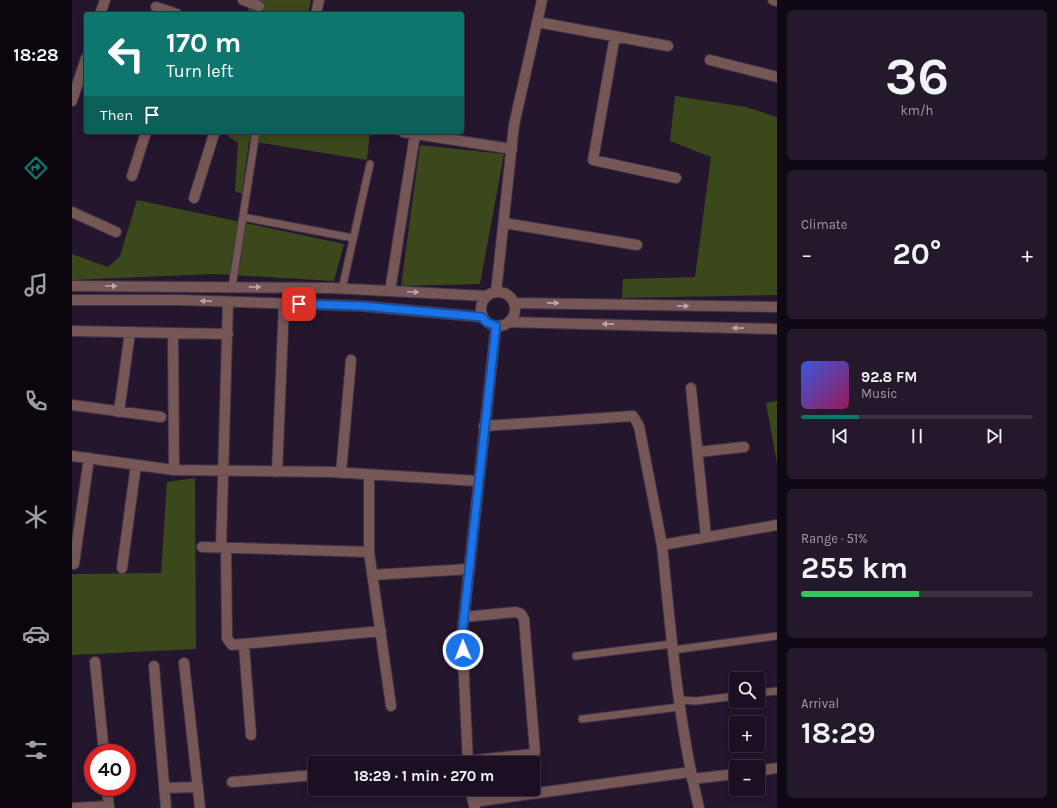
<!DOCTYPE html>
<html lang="en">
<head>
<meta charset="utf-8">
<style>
	body { margin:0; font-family:Karla,sans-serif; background:#24192a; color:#f1f3f6; height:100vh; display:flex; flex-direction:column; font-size:15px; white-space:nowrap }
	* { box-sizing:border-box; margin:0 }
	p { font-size:13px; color:#a09da5 }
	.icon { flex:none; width:22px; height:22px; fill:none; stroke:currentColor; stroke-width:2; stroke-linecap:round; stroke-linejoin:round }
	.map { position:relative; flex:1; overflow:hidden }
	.details { display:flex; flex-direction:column; gap:10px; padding:10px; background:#0f0913; width:280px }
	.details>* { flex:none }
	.banner { position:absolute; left:12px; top:12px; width:380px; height:122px; border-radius:4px; box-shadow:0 2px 10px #0003,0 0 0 1px #393040; background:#0f766e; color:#fff; overflow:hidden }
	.controls { position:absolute; left:657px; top:672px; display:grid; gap:8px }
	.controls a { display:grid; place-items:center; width:36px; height:36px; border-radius:4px; background:#1b1022; box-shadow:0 2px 10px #0003,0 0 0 1px #393040; font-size:20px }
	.speed { position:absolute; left:12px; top:744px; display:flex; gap:8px; font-size:20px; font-weight:700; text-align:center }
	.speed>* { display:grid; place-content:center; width:52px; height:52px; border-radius:50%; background:#1b1022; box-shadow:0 2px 10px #0003,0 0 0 1px #393040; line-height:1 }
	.speed .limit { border:6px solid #d22; background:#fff; color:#111 }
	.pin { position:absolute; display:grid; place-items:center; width:34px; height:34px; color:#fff; margin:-17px; border-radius:8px; box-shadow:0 2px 6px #0006 }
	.me { position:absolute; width:44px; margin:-22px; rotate:359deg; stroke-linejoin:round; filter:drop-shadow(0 0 3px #0008) }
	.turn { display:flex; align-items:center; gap:14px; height:84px; padding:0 16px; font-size:18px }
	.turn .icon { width:52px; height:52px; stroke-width:2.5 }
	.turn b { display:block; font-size:28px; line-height:34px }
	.then { display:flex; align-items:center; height:38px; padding:0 16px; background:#0003; gap:8px; font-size:15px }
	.big { font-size:30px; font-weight:700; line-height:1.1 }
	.details .card { flex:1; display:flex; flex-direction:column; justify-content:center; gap:6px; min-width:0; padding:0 14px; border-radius:6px; background:#24192a }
	.details .dial { align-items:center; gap:0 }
	.dial b { font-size:52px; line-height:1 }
	.song { display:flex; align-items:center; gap:12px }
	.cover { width:48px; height:48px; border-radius:6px; background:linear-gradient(135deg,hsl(230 70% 55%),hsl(330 70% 35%)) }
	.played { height:4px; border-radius:2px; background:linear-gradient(90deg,#0f766e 25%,#393040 25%) }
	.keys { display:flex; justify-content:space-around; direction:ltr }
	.heat { display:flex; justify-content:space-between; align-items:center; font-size:22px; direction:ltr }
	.charge { height:6px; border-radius:3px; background:linear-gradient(90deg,#34c759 51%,#393040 0) }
	.trip { position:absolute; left:236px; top:756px; width:232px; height:40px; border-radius:4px; background:#1b1022; box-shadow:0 2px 10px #0003,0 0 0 1px #393040; font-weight:700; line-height:40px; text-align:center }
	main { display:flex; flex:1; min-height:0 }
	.tab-bar { display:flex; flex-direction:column; width:72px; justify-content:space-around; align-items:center; background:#0b060e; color:#a09da5 }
	.tab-bar .icon { width:28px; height:28px }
	.tab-bar .selected { color:#0f766e }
	.tab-bar b { font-size:18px; color:#f1f3f6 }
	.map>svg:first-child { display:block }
	.green { fill:#3a481b }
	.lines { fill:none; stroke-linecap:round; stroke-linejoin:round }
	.service-casing { stroke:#403349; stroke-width:9 }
	.minor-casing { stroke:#403349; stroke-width:12 }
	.tertiary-casing { stroke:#403349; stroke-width:12 }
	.service { stroke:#765756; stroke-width:7 }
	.minor { stroke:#765756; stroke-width:10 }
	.tertiary { stroke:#765756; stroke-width:10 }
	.oneway { fill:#b9a6ae }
	.route-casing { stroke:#114b97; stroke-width:10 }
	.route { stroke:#1a73e8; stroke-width:7 }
</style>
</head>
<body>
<main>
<nav class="tab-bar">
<b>18:28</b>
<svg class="icon selected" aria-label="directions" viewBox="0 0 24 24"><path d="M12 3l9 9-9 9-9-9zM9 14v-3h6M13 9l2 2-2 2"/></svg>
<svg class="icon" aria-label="music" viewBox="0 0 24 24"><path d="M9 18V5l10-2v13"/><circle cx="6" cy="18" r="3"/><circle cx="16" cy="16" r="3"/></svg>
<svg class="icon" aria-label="phone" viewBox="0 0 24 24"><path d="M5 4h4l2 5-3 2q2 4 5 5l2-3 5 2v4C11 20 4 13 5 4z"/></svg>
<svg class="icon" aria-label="climate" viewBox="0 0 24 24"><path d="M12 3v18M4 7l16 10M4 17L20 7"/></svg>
<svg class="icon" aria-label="car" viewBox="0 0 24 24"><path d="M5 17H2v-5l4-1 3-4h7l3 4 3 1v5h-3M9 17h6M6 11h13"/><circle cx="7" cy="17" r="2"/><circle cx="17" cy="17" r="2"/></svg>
<svg class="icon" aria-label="filters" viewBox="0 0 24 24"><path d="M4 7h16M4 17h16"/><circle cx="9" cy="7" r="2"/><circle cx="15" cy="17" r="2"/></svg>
</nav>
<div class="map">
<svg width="705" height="808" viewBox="0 0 705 808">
	<rect width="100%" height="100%" fill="#24162d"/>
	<path class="green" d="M178,0h61l-3,14h-61z
		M603,96l71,11 31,10v178l-155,3 1,-19 72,-2 16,-120 -41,-16z
		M150,132h148l-3,28 -118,-19 -7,53 -7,-3 3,-48z
		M348,145l84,9 -24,130 -79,2z
		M65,200l207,44 -10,37 -120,-7 -142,6v-26l36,13 12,-11z
		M705,401v62l-11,-60z
		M123,478l1,171 -124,6v-81l89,-1 6,-91z"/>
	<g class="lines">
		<g class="service-casing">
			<path id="service" d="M171,217l110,21
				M160,287l24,-155
				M270,289l28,-125
				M601,650l104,-14
				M504,656l96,-12
				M686,693l19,-2
				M606,700l18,1 40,-5
				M510,719l97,-12"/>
		</g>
		<g class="minor-casing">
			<path id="minor" d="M171,0l16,6
				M701,0l4,1
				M84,7l21,7
				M28,14l5,-14
				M244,14l3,-14
				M465,22l131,24
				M543,36l-22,124 83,18
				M638,60l67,17
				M0,101l14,-43
				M331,132l109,17
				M60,176l14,-44
				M122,198l20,-64
				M0,212l44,20
				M432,223l133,22
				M318,291l25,-157
				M0,331l156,3
				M101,333l1,137
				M619,388l15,149
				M0,405l89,12
				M47,412l11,-80
				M412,426l149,-10 6,10 23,119
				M626,452l46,-5
				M0,456l102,14 158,2 146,9
				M205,472l7,-168
				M269,473l10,-113
				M297,475v77l22,154
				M130,547l167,5
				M149,548l7,-246
				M154,548l1,90 5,7 149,-14
				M2,564l15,-106
				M50,568l14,-103
				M300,575l97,-6
				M172,646l7,89
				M23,662l9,91
				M112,663l16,145
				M82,666l12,142
				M375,763l86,-9 2,-2 -11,-133 -3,-5 -5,-2 -52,5
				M686,771l19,-3
				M620,779l44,-5
				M160,782l83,-7
				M35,787l2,21
				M92,788l34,-1
				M401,802l217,-30
				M2,808l35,-2
				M627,808c-21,-86 -28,-175 -37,-263l115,-20"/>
		</g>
		<g class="tertiary-casing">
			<path id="tertiary" d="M0,286l259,2 155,8
				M409 309a17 17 0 1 1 34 0a17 17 0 1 1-34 0Z
				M424,292l18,-167 28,-125
				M0,300h107l182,6 121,11
				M442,303l263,4
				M437,322l268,7
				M396,763l-6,-128 34,-309
				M398,789l5,19"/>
		</g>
		<use href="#service" class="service"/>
		<use href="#minor" class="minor"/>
		<use href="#tertiary" class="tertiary"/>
	</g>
	<defs><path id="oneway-solid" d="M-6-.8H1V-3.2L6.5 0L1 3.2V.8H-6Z"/></defs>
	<g class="oneway">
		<use href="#oneway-solid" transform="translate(39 286)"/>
		<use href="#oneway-solid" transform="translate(183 287) rotate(1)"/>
		<use href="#oneway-solid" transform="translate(341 292) rotate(3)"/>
		<use href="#oneway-solid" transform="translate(134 301) rotate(-178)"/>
		<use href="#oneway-solid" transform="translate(481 303) rotate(1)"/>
		<use href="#oneway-solid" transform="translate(611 306) rotate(1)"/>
		<use href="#oneway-solid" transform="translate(536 324) rotate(-179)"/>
		<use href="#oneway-solid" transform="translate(666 328) rotate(-179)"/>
	</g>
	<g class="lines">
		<g class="route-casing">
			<path id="route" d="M227,304l63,2 120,11 4,5 10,4 -34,309 1,15"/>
		</g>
		<use href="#route" class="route"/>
	</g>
</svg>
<div class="controls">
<a><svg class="icon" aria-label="search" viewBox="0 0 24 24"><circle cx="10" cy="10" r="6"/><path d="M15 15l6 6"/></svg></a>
<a>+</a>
<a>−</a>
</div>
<div class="speed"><div class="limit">40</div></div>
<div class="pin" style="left:227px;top:304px;background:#d93025"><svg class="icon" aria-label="arrive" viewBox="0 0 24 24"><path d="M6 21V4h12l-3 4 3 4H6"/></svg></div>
<svg class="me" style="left:391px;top:650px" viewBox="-20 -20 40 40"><circle r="17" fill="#1a73e8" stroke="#fff" stroke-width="3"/><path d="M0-11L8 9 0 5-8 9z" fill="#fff"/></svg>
<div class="trip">18:29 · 1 min · 270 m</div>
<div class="banner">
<div class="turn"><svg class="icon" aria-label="left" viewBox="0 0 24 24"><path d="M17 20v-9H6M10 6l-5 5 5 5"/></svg><div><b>170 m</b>Turn left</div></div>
<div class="then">Then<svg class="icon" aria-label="arrive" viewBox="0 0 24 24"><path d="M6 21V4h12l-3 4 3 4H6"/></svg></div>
</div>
</div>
<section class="details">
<div class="card dial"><b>36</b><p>km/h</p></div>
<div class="card"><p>Climate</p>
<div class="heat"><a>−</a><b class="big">20°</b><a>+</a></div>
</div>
<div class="card">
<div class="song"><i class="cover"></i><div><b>92.8 FM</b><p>Music</p></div></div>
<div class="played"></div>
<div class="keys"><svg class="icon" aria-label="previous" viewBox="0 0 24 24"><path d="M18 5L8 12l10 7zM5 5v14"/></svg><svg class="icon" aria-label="pause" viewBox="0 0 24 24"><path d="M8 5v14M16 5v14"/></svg><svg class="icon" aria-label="next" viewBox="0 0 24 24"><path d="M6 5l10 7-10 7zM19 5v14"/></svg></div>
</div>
<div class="card"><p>Range · 51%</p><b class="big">255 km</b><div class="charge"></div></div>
<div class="card"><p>Arrival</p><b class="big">18:29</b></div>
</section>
</main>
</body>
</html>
